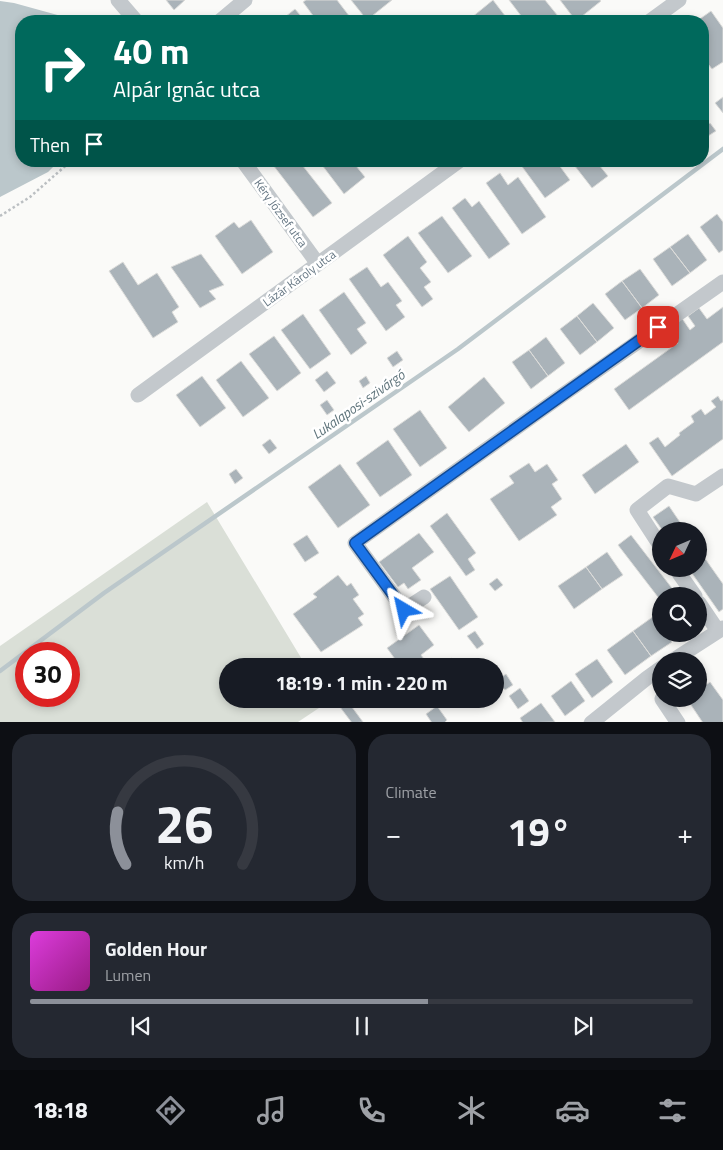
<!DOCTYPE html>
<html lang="en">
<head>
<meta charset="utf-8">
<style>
	body { margin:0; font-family:"Titillium Web",sans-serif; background:#242831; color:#f1f3f6; height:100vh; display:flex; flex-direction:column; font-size:19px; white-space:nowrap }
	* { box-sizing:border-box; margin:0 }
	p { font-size:16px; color:#9ea1a6 }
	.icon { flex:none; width:28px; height:28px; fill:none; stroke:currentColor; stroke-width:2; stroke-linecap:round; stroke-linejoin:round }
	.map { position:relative; height:722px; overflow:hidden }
	.details { display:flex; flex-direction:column; gap:12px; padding:12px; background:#0d0f14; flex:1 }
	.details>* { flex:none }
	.banner { position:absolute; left:15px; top:15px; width:694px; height:152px; border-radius:20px; box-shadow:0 2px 8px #0003; background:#00695c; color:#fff; overflow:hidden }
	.needle { width:32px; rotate:226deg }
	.tools { position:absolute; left:652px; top:522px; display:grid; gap:10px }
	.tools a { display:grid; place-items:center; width:55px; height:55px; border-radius:50%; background:#171b24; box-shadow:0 2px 8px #0003; font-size:25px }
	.speed { position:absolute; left:15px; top:642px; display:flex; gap:10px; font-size:25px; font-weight:700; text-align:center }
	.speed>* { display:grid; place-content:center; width:65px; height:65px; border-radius:50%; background:#171b24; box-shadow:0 2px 8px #0003; line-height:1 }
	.speed .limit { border:8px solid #d22; background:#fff; color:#111 }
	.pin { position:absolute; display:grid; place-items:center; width:42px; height:42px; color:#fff; margin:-21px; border-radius:10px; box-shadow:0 2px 8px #0006 }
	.me { position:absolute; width:55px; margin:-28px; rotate:324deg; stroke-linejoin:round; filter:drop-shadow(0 0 4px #0008) }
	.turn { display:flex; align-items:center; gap:18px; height:105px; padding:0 15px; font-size:22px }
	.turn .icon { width:65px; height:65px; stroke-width:2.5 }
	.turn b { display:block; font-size:35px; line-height:42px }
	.then { display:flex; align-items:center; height:48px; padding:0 15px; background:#0003; gap:10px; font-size:19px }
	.big { font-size:38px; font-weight:700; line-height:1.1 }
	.details .card { flex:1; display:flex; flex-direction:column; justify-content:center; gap:8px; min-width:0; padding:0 18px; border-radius:20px; background:#242831 }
	.details .dial { align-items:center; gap:0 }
	.dial svg { height:130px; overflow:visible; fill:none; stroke:#363941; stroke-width:7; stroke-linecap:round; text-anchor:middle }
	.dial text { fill:#f1f3f6; stroke:none }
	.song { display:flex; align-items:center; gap:15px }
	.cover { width:60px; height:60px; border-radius:8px; background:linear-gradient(135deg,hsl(300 70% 55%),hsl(310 70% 35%)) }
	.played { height:5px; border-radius:2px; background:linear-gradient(90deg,#8c9099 60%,#363941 60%) }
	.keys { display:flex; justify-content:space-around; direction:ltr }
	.heat { display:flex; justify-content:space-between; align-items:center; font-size:28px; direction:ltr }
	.details .tiles { flex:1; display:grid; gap:12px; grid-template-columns:1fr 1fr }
	.card:last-child { grid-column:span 2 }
	.trip { position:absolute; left:219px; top:658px; width:285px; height:50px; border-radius:25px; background:#171b24; box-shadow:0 2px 8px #0003; font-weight:700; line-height:50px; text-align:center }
	.menu { display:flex; height:80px; justify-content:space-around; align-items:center; background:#090b0e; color:#9ea1a6 }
	.menu .icon { width:35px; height:35px }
	.menu .on { color:#8c9099 }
	.menu b { font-size:22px; color:#f1f3f6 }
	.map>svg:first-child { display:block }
	.green { fill:#dadfd7; fill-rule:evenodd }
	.water { fill:#bbc7cb }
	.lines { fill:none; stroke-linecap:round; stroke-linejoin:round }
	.stream { stroke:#bbc7cb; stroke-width:4.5 }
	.building { fill:#aab3b9; stroke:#dcdcda }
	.path { stroke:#bbbfc2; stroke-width:2.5; stroke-dasharray:2.5 2.5; stroke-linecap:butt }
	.street { stroke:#c3c8cc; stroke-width:15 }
	.route-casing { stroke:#114b97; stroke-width:12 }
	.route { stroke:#1a73e8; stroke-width:9 }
	.labels { text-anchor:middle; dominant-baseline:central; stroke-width:5; stroke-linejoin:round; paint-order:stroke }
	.street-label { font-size:12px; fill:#657683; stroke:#fff }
	.water-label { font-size:14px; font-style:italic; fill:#60757c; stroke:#fff }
</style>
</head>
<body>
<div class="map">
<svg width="723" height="723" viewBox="0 0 723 723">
	<rect width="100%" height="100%" fill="#fafaf8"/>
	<path class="green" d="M207,502l99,164h-78v33h98l2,3 -30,20h-298v-76zM26,654h43v42h-43z"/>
	<path class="water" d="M0,1l14,2 58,16 3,2h-54v140h38l-11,11 -48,25z"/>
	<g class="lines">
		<path class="stream" d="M0,671l104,-78 354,-244 265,-200"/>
	</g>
	<path class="building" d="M166,0h19l-11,10z
		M306,0h31l16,21h-36l-14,-19z
		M351,0h41l-25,20z
		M493,0l16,21h-35l-3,-3z
		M509,0h36l17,21h-37z
		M560,0h40l1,1 -25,20z
		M295,9l10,12h-25z
		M711,11l12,17v34l-11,7 -10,-13v-35h-5z
		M723,97v16l-8,-10z
		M710,123l6,8 -8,5 -6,-8z
		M270,161h29l33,42 -19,14z
		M319,161h33l13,16 -21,17z
		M518,161h38l14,19 -25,18z
		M571,161h33l-5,4 9,11 -16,12z
		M500,173l8,12 10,-8 28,40 -24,17 -36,-51z
		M465,198l7,9 7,-6 31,43 -21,15 -37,-51z
		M717,214l6,8v28l-4,3 -19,-26z
		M442,216l30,40 -24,17 -30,-40z
		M251,220l22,32 -31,22 -27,-38 19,-14 5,6z
		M688,234l19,26 -17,13 -20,-26z
		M408,236l19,26 -7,6 11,14 -7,5 9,12 -11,8 -39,-52z
		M670,247l20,26 -18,13 -19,-27z
		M201,254l23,31 -15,6 7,8 -16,9 -29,-41z
		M123,262l15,23 19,-12 22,34 -7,5 6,10 -25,16 -44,-67z
		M367,267l14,20 7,-5 14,19 -6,4 9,12 -19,14 -37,-52z
		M640,269l19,26 -17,13 -20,-27z
		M622,281l20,27 -17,12 -20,-26z
		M344,292l22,31 -9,6 10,14 -16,12 -32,-45z
		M593,303l21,25 -17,14 -20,-26z
		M723,307v35l-94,68 -15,-21 64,-46 -11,-16 14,-10 9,13 5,-4 -7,-10 11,-8 8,11z
		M303,314l28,40 -21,15 -29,-39z
		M577,316l20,26 -17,13 -20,-26z
		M274,336l27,37 -24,18 -28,-37z
		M546,337l19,26 -17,13 -19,-26z
		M529,350l19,26 -17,13 -19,-27z
		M397,351l6,9 -10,7 -6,-9z
		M241,361l28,37 -26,19 -27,-37z
		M327,371l9,12 -12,9 -9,-12z
		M202,376l24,32 -26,19 -24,-32z
		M366,376l4,7 -7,5 -4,-7z
		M484,377l21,26 -36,29 -21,-25z
		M718,396l3,5 2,-1v39l-51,37 -23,-33 9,-6 7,10 15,-12 -1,-2 15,-11 -3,-6 10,-7 4,6 11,-8 -5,-6z
		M327,400l7,10 -7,5 -7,-10z
		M420,410l27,38 -27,19 -27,-38z
		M270,439l7,9 -8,6 -7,-9z
		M388,440l24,35 -32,22 -24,-34z
		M626,444l13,18 -44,32 -13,-19z
		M529,463l6,9 12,-8 11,16 -6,4 10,15 -11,8 6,8 -38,26 -29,-42 24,-16 -5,-7z
		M340,464l30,41 -32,23 -30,-41z
		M236,469l7,9 -8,6 -6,-10z
		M669,506l17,25h-23l-10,-14z
		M447,513l29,40 -8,6 7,11 -9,6 -36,-50z
		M419,533l15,19 -22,16 9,12 -13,9 -4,-6 -6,4 -19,-25z
		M307,535l12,18 -14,9 -12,-18z
		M631,535l47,61h-17v5l-43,-56z
		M699,550l24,34v25l-4,3 -30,-43h10z
		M607,552l16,23 -21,14 -16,-22z
		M586,567l16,22 -28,20 -16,-23z
		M338,575l9,11 4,-3 8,12 -6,4 11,15 -6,4 5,7 -42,27 -28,-38 24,-17 -4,-3z
		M450,576l28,41 -19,13 -29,-41z
		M497,578l6,7 -8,6 -6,-7z
		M654,616l7,11v7h5l6,8 -21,14 -18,-25z
		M419,625l15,20 -13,10 8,11h-29l-13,-18z
		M475,631l9,13 -7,5 -10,-13z
		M633,631l18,25 -26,19 -18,-25z
		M452,658l6,8h-18z
		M597,659l16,23 -21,16 -17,-24z
		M506,674l7,11 -8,5 -8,-10z
		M571,681l14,20 -20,15 -14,-20z
		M710,682l13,18v23h-20l-16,-24h12v-9z
		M520,688l9,13 -11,8 -9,-13z
		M334,699h12l17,23 -11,1z
		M541,703l14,19 -32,1 -3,-5z
		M437,706l10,14 -3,3h-12l-6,-9z"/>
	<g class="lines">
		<path class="path" d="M0,216l30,-19 41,-36"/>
		<path class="street" d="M118,0l18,21
			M220,21l25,-21
			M650,21l29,-21
			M243,161l75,103
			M138,395l321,-234
			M661,547l-24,-37 31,-24 28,8 27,-18
			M676,569l19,27
			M424,597l-20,13 -49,-67 206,-147 162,-114
			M699,603l19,28
			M672,661l51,-33
			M662,699l16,24
			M591,723l56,-45 14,-10"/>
	</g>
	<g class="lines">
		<g class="route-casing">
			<path id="route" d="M404,610l-49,-67 303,-216"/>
		</g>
		<use href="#route" class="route"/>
	</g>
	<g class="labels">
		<g class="street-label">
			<text transform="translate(281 213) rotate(54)">Kéry József utca</text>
			<text transform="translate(299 278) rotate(-36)">Lázár Károly utca</text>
		</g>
		<g class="water-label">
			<text transform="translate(358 404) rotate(-35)">Lukalaposi-szivárgó</text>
		</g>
	</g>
</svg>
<div class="tools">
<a><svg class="needle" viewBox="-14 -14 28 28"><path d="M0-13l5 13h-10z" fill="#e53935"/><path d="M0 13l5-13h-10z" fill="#9ea1a6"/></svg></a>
<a><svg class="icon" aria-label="search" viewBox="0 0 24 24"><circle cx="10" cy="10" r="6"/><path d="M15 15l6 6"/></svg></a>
<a><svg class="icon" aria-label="layers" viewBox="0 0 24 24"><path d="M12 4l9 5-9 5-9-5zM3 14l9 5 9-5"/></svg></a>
</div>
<div class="speed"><div class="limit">30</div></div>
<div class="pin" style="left:658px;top:327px;background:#d93025"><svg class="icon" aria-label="arrive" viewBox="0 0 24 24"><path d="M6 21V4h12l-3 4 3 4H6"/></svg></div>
<svg class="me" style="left:404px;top:610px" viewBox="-20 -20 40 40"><path d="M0-17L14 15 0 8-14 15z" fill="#1a73e8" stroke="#fff" stroke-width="4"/></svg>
<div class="trip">18:19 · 1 min · 220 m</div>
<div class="banner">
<div class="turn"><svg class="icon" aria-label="right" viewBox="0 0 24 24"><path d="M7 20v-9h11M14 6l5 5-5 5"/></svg><div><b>40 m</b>Alpár Ignác utca</div></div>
<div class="then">Then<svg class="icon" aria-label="arrive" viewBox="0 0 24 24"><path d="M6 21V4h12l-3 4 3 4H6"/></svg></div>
</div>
</div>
<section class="details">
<div class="tiles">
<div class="card dial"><svg viewBox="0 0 100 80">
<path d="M14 69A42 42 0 1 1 86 69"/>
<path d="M14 69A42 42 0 0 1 9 37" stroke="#8c9099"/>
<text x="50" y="56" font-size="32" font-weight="700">26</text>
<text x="50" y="72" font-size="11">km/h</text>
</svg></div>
<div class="card"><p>Climate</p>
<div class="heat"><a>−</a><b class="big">19°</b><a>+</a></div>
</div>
<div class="card">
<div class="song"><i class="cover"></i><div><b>Golden Hour</b><p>Lumen</p></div></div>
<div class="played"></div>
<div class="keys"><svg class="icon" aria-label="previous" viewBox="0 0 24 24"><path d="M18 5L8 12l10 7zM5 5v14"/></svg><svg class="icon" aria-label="pause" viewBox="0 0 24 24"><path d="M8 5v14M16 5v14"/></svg><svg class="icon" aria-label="next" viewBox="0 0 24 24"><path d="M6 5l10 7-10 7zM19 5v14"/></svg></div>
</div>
</div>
</section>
<nav class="menu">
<b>18:18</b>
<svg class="icon on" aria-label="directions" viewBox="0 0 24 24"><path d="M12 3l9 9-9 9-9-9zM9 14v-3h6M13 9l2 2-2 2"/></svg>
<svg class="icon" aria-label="music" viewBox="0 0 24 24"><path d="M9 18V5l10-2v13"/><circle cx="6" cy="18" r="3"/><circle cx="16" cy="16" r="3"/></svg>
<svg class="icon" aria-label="phone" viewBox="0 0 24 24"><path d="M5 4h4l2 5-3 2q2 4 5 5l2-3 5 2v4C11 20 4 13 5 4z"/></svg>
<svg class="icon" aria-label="climate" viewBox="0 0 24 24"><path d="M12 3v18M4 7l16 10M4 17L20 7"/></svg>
<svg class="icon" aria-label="car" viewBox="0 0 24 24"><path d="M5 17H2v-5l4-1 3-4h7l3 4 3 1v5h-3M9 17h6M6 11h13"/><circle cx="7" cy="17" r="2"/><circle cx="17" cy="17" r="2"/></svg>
<svg class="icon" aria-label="filters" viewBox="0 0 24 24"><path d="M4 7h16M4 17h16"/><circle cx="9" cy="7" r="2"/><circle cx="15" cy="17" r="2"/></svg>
</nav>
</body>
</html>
